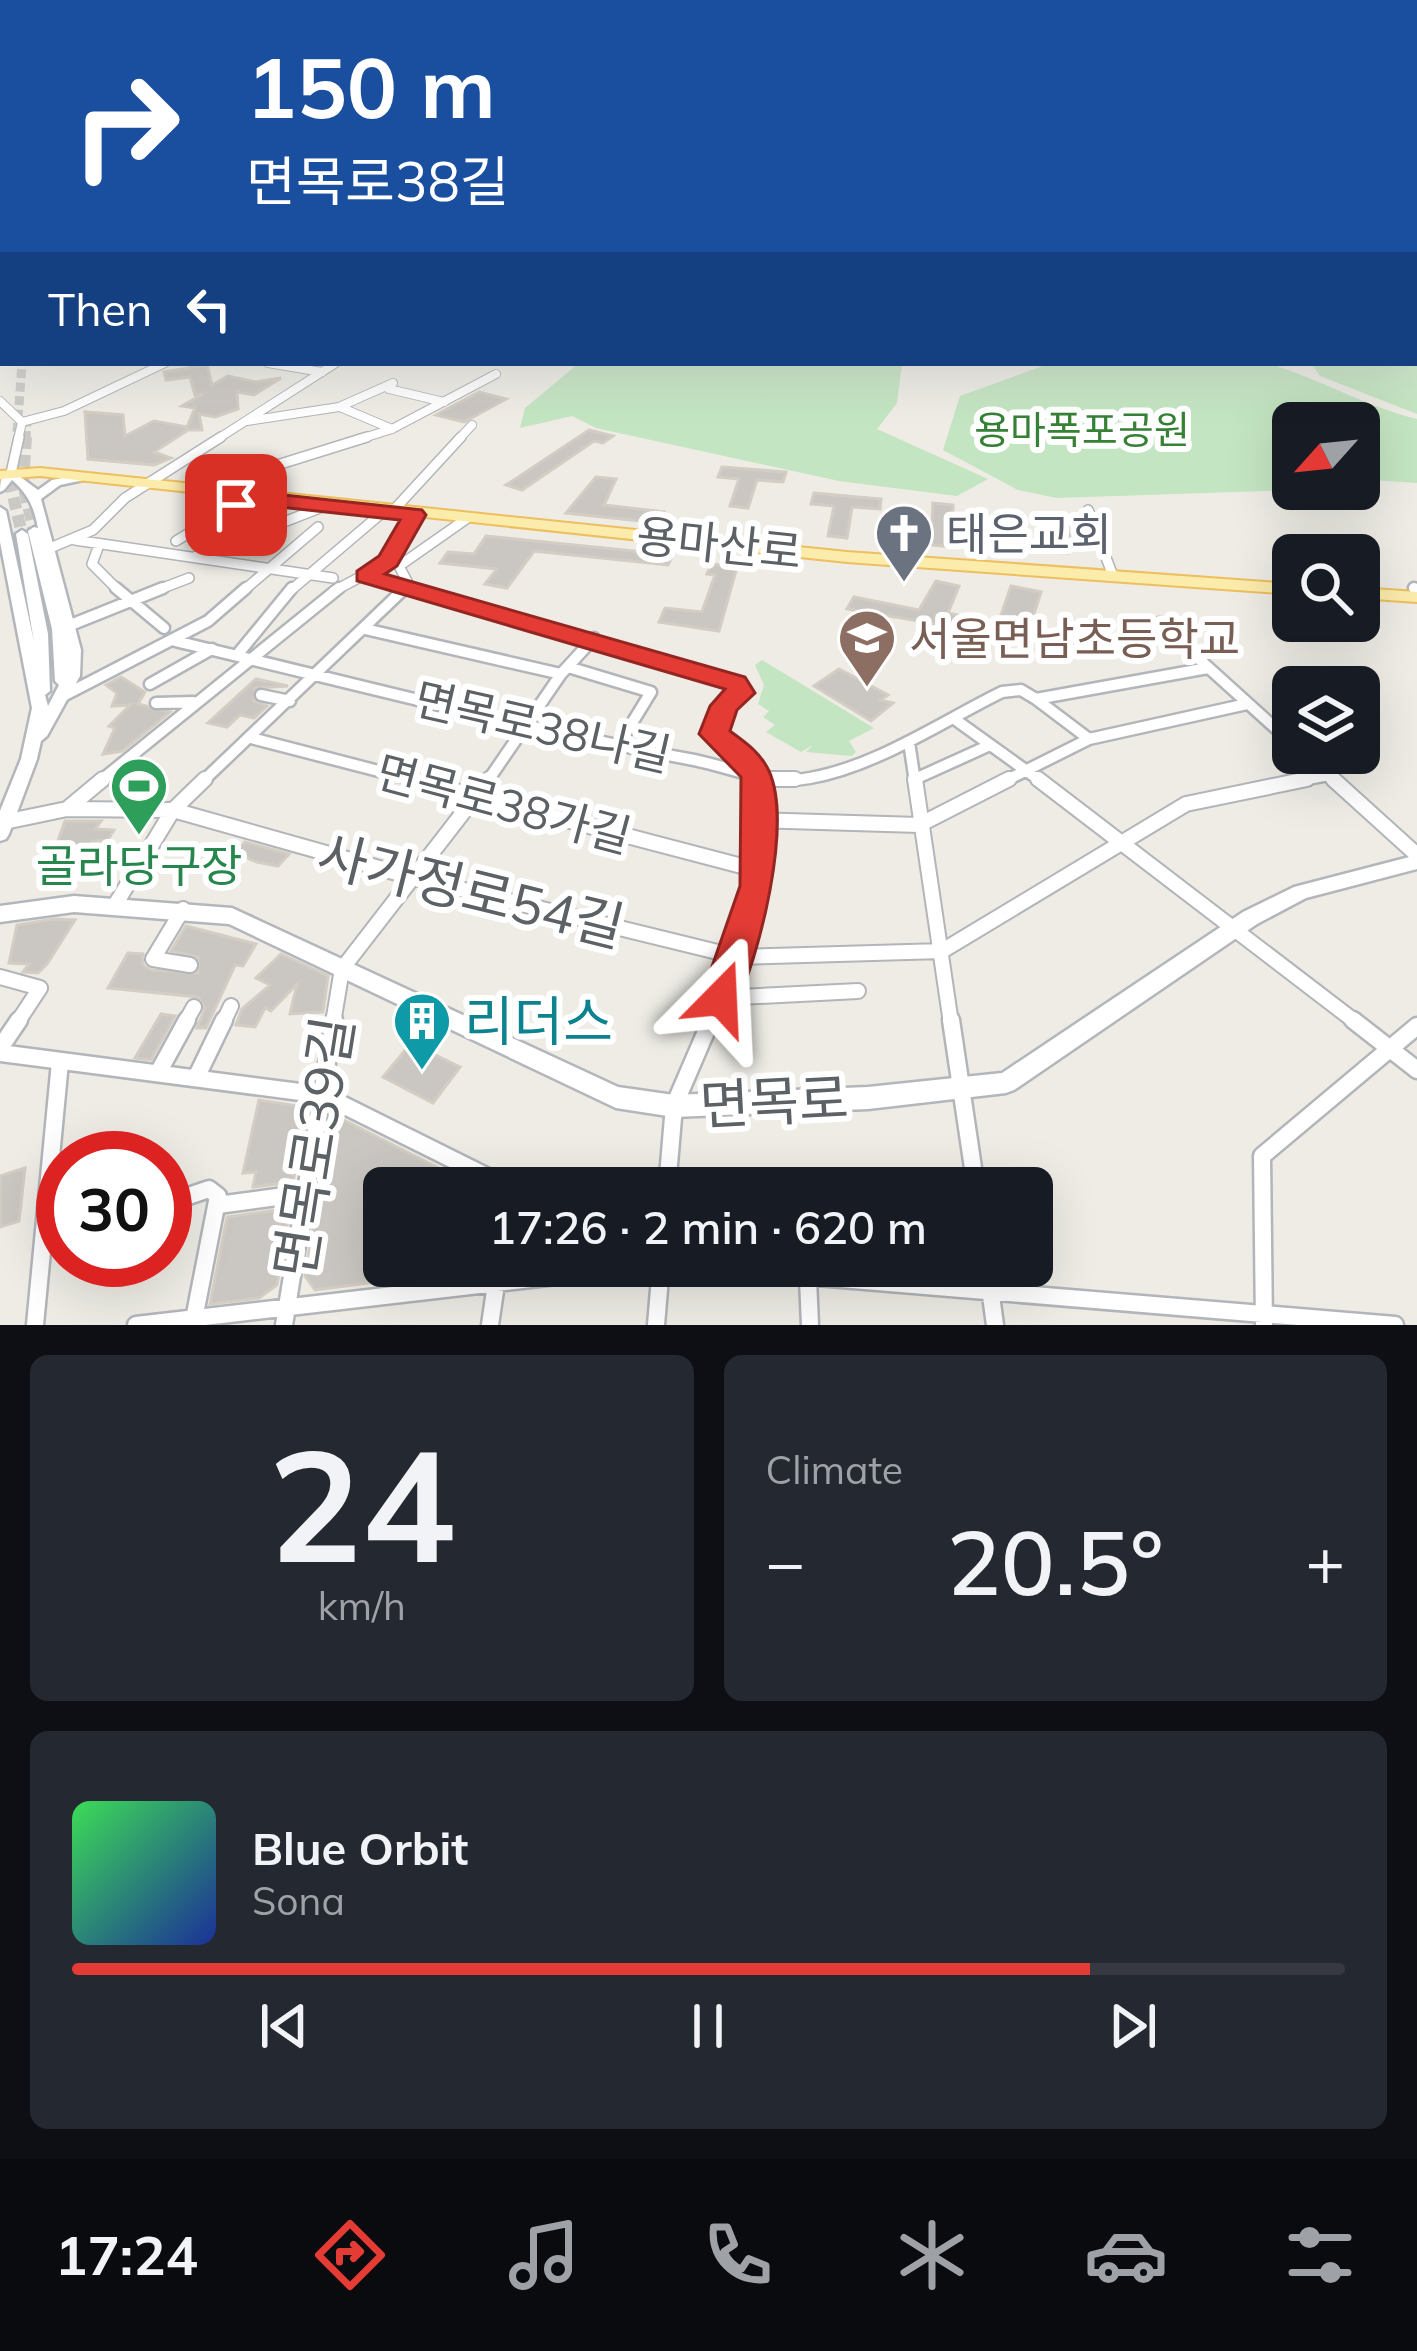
<!DOCTYPE html>
<html lang="en">
<head>
<meta charset="utf-8">
<style>
	body { margin:0; font-family:Mulish,"Noto Sans KR",sans-serif; background:#242831; color:#f1f3f6; height:100vh; display:flex; flex-direction:column; font-size:45px; white-space:nowrap }
	* { box-sizing:border-box; margin:0 }
	p { font-size:39px; color:#9ea1a6 }
	.icon { flex:none; width:66px; height:66px; fill:none; stroke:currentColor; stroke-width:2; stroke-linecap:round; stroke-linejoin:round }
	.map { position:relative; height:1325px; overflow:hidden }
	.sheet { display:flex; flex-direction:column; gap:30px; padding:30px; background:#0d0f14; flex:1 }
	.sheet>* { flex:none }
	.top-card { position:absolute; left:0px; top:0px; width:1419px; height:366px; box-shadow:0 12px 48px #0002; background:#1a4fa0; color:#fff; overflow:hidden }
	.needle { width:78px; rotate:243deg }
	.tools { position:absolute; left:1272px; top:402px; display:grid; gap:24px }
	.tools a { display:grid; place-items:center; width:108px; height:108px; border-radius:18px; background:#171b24; box-shadow:0 12px 48px #0002; font-size:60px }
	.speed { position:absolute; left:36px; top:1131px; display:flex; gap:24px; font-size:60px; font-weight:700; text-align:center }
	.speed>* { display:grid; place-content:center; width:156px; height:156px; border-radius:50%; background:#171b24; box-shadow:0 12px 48px #0002; line-height:1 }
	.speed .limit { border:18px solid #d22; background:#fff; color:#111 }
	.pin { position:absolute; display:grid; place-items:center; width:102px; height:102px; color:#fff; margin:-51px; border-radius:24px; box-shadow:0 6px 18px #0006 }
	.me { position:absolute; width:132px; margin:-66px; rotate:21deg; stroke-linejoin:round; filter:drop-shadow(0 0 9px #0008) }
	.turn { display:flex; align-items:center; gap:42px; height:252px; padding:0 48px; font-size:54px }
	.turn .icon { width:156px; height:156px; stroke-width:2.5 }
	.turn b { display:block; font-size:84px; line-height:102px }
	.then { display:flex; align-items:center; height:114px; padding:0 48px; background:#0003; gap:24px; font-size:45px }
	.big { font-size:90px; font-weight:600; line-height:1.1 }
	.sheet .widget { flex:1; display:flex; flex-direction:column; justify-content:center; gap:18px; min-width:0; padding:0 42px; border-radius:18px; background:#242831 }
	.sheet .dial { align-items:center; gap:0 }
	.dial b { font-size:156px; line-height:1 }
	.song { display:flex; align-items:center; gap:36px }
	.cover { width:144px; height:144px; border-radius:18px; background:linear-gradient(135deg,hsl(130 70% 55%),hsl(230 70% 35%)) }
	.played { height:12px; border-radius:6px; background:linear-gradient(90deg,#e43b35 80%,#363941 80%) }
	.keys { display:flex; justify-content:space-around; direction:ltr }
	.heat { display:flex; justify-content:space-between; align-items:center; font-size:66px; direction:ltr }
	.sheet .tiles { flex:1; display:grid; gap:30px; grid-template-columns:1fr 1fr }
	.widget:last-child { grid-column:span 2 }
	.trip { position:absolute; left:363px; top:1167px; width:690px; height:120px; border-radius:18px; background:#171b24; box-shadow:0 12px 48px #0002; font-weight:600; line-height:120px; text-align:center }
	.menu { display:flex; height:192px; justify-content:space-around; align-items:center; background:#090b0e; color:#9ea1a6 }
	.menu .icon { width:84px; height:84px }
	.menu .selected { color:#e43b35 }
	.menu b { font-size:54px; color:#f1f3f6 }
	.map>svg:first-child { display:block }
	.green { fill:#c4e5c2 }
	.building { fill:#cac7c2; stroke:#d3cdc3; stroke-width:3 }
	.lines { fill:none; stroke-linecap:round; stroke-linejoin:round }
	.secondary-tunnel-far1 { stroke:#cac9c5; stroke-width:9; stroke-dasharray:9 4.5; stroke-linecap:butt }
	.secondary-tunnel { stroke:#cac9c5; stroke-width:12; stroke-dasharray:12 6; stroke-linecap:butt }
	.street-far4-casing { stroke:#b2b5b9; stroke-width:10 }
	.street-far3-casing { stroke:#b2b5b9; stroke-width:12 }
	.street-far2-casing { stroke:#b2b5b9; stroke-width:15 }
	.street-far1-casing { stroke:#b2b5b9; stroke-width:18 }
	.street-casing { stroke:#b2b5b9; stroke-width:21 }
	.secondary-casing { stroke:#b3b7bc; stroke-width:5 }
	.primary-casing { stroke:#edbf5f; stroke-width:4 }
	.street-far4 { stroke:#fff; stroke-width:8 }
	.street-far3 { stroke:#fff; stroke-width:9 }
	.street-far2 { stroke:#fff; stroke-width:10 }
	.street-far1 { stroke:#fff; stroke-width:14 }
	.street { stroke:#fff; stroke-width:16 }
	.secondary { fill:#fff; fill-rule:evenodd }
	.primary { fill:#fcecac; fill-rule:evenodd }
	.route { fill:#e43b35; stroke:#942622; stroke-width:3 }
	.labels { text-anchor:middle; dominant-baseline:central; stroke-width:12; stroke-linejoin:round; paint-order:stroke }
	.far-park-label { font-size:39px; fill:#378137; stroke:#fff }
	.worship-label { font-size:45px; fill:#5b616d; stroke:#fff; text-anchor:start }
	.street-label { font-size:45px; fill:#5c6165; stroke:#fff }
	.education-label { font-size:45px; fill:#785e54; stroke:#fff; text-anchor:start }
	.leisure-label { font-size:45px; fill:#27864d; stroke:#fff }
	.near-street-label { font-size:54px; fill:#5c6165; stroke:#fff }
	.near-culture-label { font-size:54px; fill:#0d838f; stroke:#fff; text-anchor:start }
</style>
</head>
<body>
<div class="map">
<svg width="1417" height="1325" viewBox="0 0 1417 1325">
	<rect width="100%" height="100%" fill="#eeece5"/>
	<path class="green" d="M1417,223v191l-97,-38 -9,-13h105z
		M579,363h323l-5,40 -20,26 111,50 -31,17 -118,-15 -243,-53 -24,-12 -52,12 5,-20z
		M1051,363h216c52,15 97,43 150,56v64l-58,-4v-56h-66v66h15l-13,1 -238,8 -39,-8 -75,-40 17,-54z
		M762,660l112,68 -25,13 7,11 -4,4 -46,-4 7,-7 -12,7 -35,-20 9,-7 -12,-8 6,-6 -11,-7 6,-19 -9,-20z"/>
	<path class="building" d="M207,365l5,20 16,-9 28,6 25,-4 -27,17 -17,-3 1,17 -23,8 -16,-3 3,16h-14l-34,22 17,6 -17,7 -66,-6 -3,-47 38,3 2,21 29,-15 33,6 8,-19 -13,-2 21,-12 -8,1 -5,-18 -24,3 -2,-8z
		M479,392l27,7 -42,23 -28,-7z
		M589,430l24,6 -10,7 -9,-2 -72,49 -16,-5z
		M722,467l64,5 -3,10 -26,-2 -9,28 -18,-2 9,-27 -21,-2z
		M596,477l20,2 -12,26 60,7 -6,11 -92,-10z
		M814,493l67,6 -1,10 -28,-2 -5,31 -19,-2 6,-30 -23,-2z
		M933,503l20,2 -1,42 -21,-2z
		M1037,514l30,7 7,26 -8,-1 2,7 -22,-1z
		M486,536l20,2 167,17 -5,10 -134,-14 -27,37 -22,-4 12,-15 -57,-6 8,-11 26,2z
		M711,564l26,3 -18,64 -60,-9 6,-14 37,4 13,-37 -8,-1z
		M936,581l23,5 -11,27 50,11 13,-38 30,6 -15,47 -179,-30 7,-12 65,13z
		M839,669l49,26 -7,5 12,3 -22,18 -57,-35z
		M121,677l24,15 -7,12 32,8 -48,39 -19,3 12,-26 -6,-2 21,-21 -18,1 5,-13 -11,-8z
		M256,679l32,7 -33,2 -1,13 13,5 -13,12 -14,-3 -13,12 -19,-4z
		M65,821h36l-6,8 19,1 -7,11h-15l-5,6 -31,-1z
		M245,842l44,12 -11,12 -21,-4 -22,-9z
		M54,919l21,1 -28,44 -9,9 -15,-1 6,-8 -20,-1 8,-38z
		M186,926l70,18 -13,22 -8,-1 -29,63h-9l8,-20 -7,-11 -90,-9 20,-35 15,1v11l8,5 47,3v-16l-27,-6z
		M281,954l47,22 -5,36 -33,2 7,-30 -26,27 -6,-3 -10,19 -19,-2 6,-16 28,-24 -14,-7z
		M161,1014l14,2 -24,44 -16,-2z
		M411,1043l49,24 -27,36 -50,-26z
		M259,1100l37,6 10,9 -13,67 -40,5 3,-15 -13,1z
		M340,1118l138,70h-94v78h63v7l-132,17 -10,-14 25,-150z
		M25,1168l-6,53 -19,6v-51z
		M290,1208l-13,77 -18,13 -49,6 17,-87z"/>
	<g class="lines">
		<path class="secondary-tunnel-far1" d="M17,432l5,-69
			M26,440l1,-19"/>
		<path class="secondary-tunnel" d="M26,437l-3,47 11,47
			M14,462l-3,25 11,47"/>
		<g class="street-far4-casing">
			<path id="street-far4" d="M268,363l54,9
				M389,389l55,13
				M0,401l22,21 -4,18
				M340,407l52,22
				M247,421l92,-14 54,-24
				M22,422l42,-11 101,-48
				M216,440l120,-77
				M357,440l35,-11 104,-55
				M458,440l14,-15"/>
		</g>
		<g class="street-far3-casing">
			<path id="street-far3" d="M11,473l8,-36
				M197,490l170,-53
				M1088,510l25,66
				M391,513l70,-76
				M75,540l258,38
				M176,541l72,-44
				M99,545l-7,19 27,27
				M50,548l43,-18 32,-32 96,-61
				M194,557l131,-51
				M366,576l53,15
				M155,591l34,-13
				M243,591l75,-64
				M290,591l93,-79
				M334,591l54,-29 27,-47
				M402,591l7,-6 -10,-19 67,-47"/>
		</g>
		<g class="street-far2-casing">
			<path id="street-far2" d="M116,588l48,40
				M409,588l326,95 6,10 -17,13 -10,28 34,26 8,22
				M1414,588l3,5
				M1159,623l134,121
				M68,626l95,-38
				M365,629l196,45
				M175,641c173,41 345,87 519,119 40,8 75,26 116,18 67,-12 131,-56 192,-86l19,-2 15,9 172,-31
				M237,655l55,-67
				M568,667l83,25 -33,54
				M150,684l62,-35
				M261,695l29,6
				M63,696l145,-75 38,-33
				M1036,699l53,40
				M156,703l37,-1
				M953,718l89,64
				M251,738l170,44
				M909,742l6,40
				M1303,753l33,29
				M915,779l75,-34
				M99,782l240,-194
				M202,782l203,-194
				M487,782l74,-108 33,-36
				M1003,782l86,-43 158,-35
				M1292,782l37,-7"/>
		</g>
		<g class="street-far1-casing">
			<path id="street-far1" d="M410,779l347,91
				M764,779h31
				M915,779l36,244
				M1038,779l319,244
				M1333,779l84,76
				M67,809l36,-30
				M755,820l164,5 90,-46
				M0,823l67,-14 106,1 238,67 327,80 204,-6 244,-147 121,-25
				M115,905l58,-95 32,-31
				M183,909l-30,50 37,6
				M0,977l40,11 -23,35
				M720,998l138,-7
				M185,1023l9,-16
				M223,1023l8,-17
				M333,1023l9,-54 147,-190
				M710,1023l28,-66 20,-71 -2,-107"/>
		</g>
		<g class="street-casing">
			<path id="street" d="M951,1020l25,168
				M1353,1020l64,50
				M0,1048l19,-28
				M0,1053l323,42 187,93
				M158,1073l29,-53
				M196,1078l28,-58
				M667,1188l7,-82 37,-86
				M165,1204l44,-15 9,7 -24,123
				M218,1205l88,-12
				M44,1245l19,-7
				M683,1266l712,59
				M987,1266l8,59
				M808,1279l2,46
				M35,1325l25,-263
				M136,1325l506,-59
				M284,1325l50,-305
				M490,1325l6,-41
				M656,1325l5,-59
				M1264,1325l-2,-169 155,-130"/>
		</g>
		<g class="secondary-casing">
			<path id="secondary" d="M11,470l27,20 14,-10 32,-6 6,3 -2,2 -28,6 -19,14 40,151 -1,26 -33,60 -6,5 -4,18 -28,75 -3,5 -6,2v-30l21,-52 11,-51 -32,-166v-35l6,4 28,131 -18,-108 6,-4 6,4 20,100 2,57 -5,4 3,11 11,-21 -4,-4 -3,-52 -24,-98 6,-4 4,1c-4,-21 -10,-34 -26,-48l-8,10 -4,2c0,-10 1,-20 11,-22z
				M1417,855v14l-111,29 -49,26 -243,166 -8,3 -138,16 -194,8 -58,-9 -387,-184 -155,-12 -74,10v-16l74,-10 158,12 386,179 56,8 194,-8 134,-14 241,-161 51,-25z"/>
		</g>
		<g class="primary-casing">
			<path id="primary" d="M40,468l807,84 446,32v10l-446,-32 -807,-86 -40,3v-8z
				M1359,588l58,4v10l-58,-4z"/>
		</g>
		<use href="#street-far4" class="street-far4"/>
		<use href="#street-far3" class="street-far3"/>
		<use href="#street-far2" class="street-far2"/>
		<use href="#street-far1" class="street-far1"/>
		<use href="#street" class="street"/>
		<use href="#secondary" class="secondary"/>
		<use href="#primary" class="primary"/>
	</g>
	<linearGradient id="sky" x2="0" y2="1"><stop stop-color="#8ec4f0"/><stop offset="0.55" stop-color="#f7f6f3"/><stop offset="1" stop-color="#f7f6f3" stop-opacity="0"/></linearGradient>
	<rect width="1417" height="408" fill="url(#sky)"/>
	<path class="route" d="M248,491l174,19 4,5 -29,51 -12,8 360,103 10,16 -18,17 -7,21c16,12 30,21 39,40 24,53 -10,187 -35,238l-13,5 -14,-5 -6,-11 39,-112 1,-109 -42,-43 11,-28 15,-17 -368,-108v-10l22,-15 21,-36 -148,-16 -24,6v-10z"/>
	<defs>
		<g id="church-pin" transform="scale(3)"><path d="M0 17L-7.5 6A9.5 9.5 0 1 1 7.5 6Z" fill="#6b7280" stroke="#fff"/><path d="M-1.2-6h2.4v3.5h3.3v2.4h-3.3V6h-2.4V-.1h-3.3v-2.4h3.3Z" fill="#fff"/></g>
		<g id="school-pin" transform="scale(3)"><path d="M0 17L-7.5 6A9.5 9.5 0 1 1 7.5 6Z" fill="#8d6e63" stroke="#fff"/><path d="M0-5L7-2L0 1L-7-2ZM-4 1L0 2.5L4 1V4Q0 6-4 4Z" fill="#fff"/></g>
		<g id="stadium-pin" transform="scale(3)"><path d="M0 17L-7.5 6A9.5 9.5 0 1 1 7.5 6Z" fill="#2e9e5b" stroke="#fff"/><path d="M0-5a6.5 5 0 1 0 0 10a6.5 5 0 1 0 0-10ZM-3.5-1.8h7v3.6h-7Z" fill="#fff"/></g>
		<g id="building-pin" transform="scale(3)"><path d="M0 17L-7.5 6A9.5 9.5 0 1 1 7.5 6Z" fill="#0f9aa8" stroke="#fff"/><path d="M-4-6H4V6H1V3H-1V6H-4ZM-2.5-4.3h1.7v1.8h-1.7ZM.8-4.3h1.7v1.8H.8ZM-2.5-1h1.7V.8h-1.7ZM.8-1h1.7V.8H.8Z" fill="#fff"/></g>
	</defs>
	<g fill-rule="evenodd">
		<use href="#church-pin" x="904" y="533"/>
		<use href="#school-pin" x="867" y="638"/>
		<use href="#stadium-pin" x="139" y="786"/>
		<use href="#building-pin" x="422" y="1021"/>
	</g>
	<g class="labels">
		<g class="far-park-label">
			<text x="1082" y="429">용마폭포공원</text>
		</g>
		<g class="worship-label">
			<text x="946" y="533">태은교회</text>
		</g>
		<g class="street-label">
			<text transform="translate(719 543) rotate(6)">용마산로</text>
			<text transform="translate(543 726) rotate(13)">면목로38나길</text>
			<text transform="translate(504 803) rotate(15)">면목로38가길</text>
		</g>
		<g class="education-label">
			<text x="909" y="638">서울면남초등학교</text>
		</g>
		<g class="leisure-label">
			<text x="139" y="865">골라당구장</text>
		</g>
		<g class="near-street-label">
			<text transform="translate(471 890) rotate(14)">사가정로54길</text>
			<text transform="translate(774 1101) rotate(-3)">면목로</text>
			<text transform="translate(313 1147) rotate(-81)">면목로39길</text>
		</g>
		<g class="near-culture-label">
			<text x="464" y="1021">리더스</text>
		</g>
	</g>
</svg>
<div class="tools">
<a><svg class="needle" viewBox="-14 -14 28 28"><path d="M0-13l5 13h-10z" fill="#e53935"/><path d="M0 13l5-13h-10z" fill="#9ea1a6"/></svg></a>
<a><svg class="icon" aria-label="search" viewBox="0 0 24 24"><circle cx="10" cy="10" r="6"/><path d="M15 15l6 6"/></svg></a>
<a><svg class="icon" aria-label="layers" viewBox="0 0 24 24"><path d="M12 4l9 5-9 5-9-5zM3 14l9 5 9-5"/></svg></a>
</div>
<div class="speed"><div class="limit">30</div></div>
<div class="pin" style="left:236px;top:505px;background:#d93025"><svg class="icon" aria-label="arrive" viewBox="0 0 24 24"><path d="M6 21V4h12l-3 4 3 4H6"/></svg></div>
<svg class="me" style="left:721px;top:998px" viewBox="-20 -20 40 40"><path d="M0-17L14 15 0 8-14 15z" fill="#e43b35" stroke="#fff" stroke-width="4"/></svg>
<div class="trip">17:26 · 2 min · 620 m</div>
<div class="top-card">
<div class="turn"><svg class="icon" aria-label="right" viewBox="0 0 24 24"><path d="M7 20v-9h11M14 6l5 5-5 5"/></svg><div><b>150 m</b>면목로38길</div></div>
<div class="then">Then<svg class="icon" aria-label="left" viewBox="0 0 24 24"><path d="M17 20v-9H6M10 6l-5 5 5 5"/></svg></div>
</div>
</div>
<section class="sheet">
<div class="tiles">
<div class="widget dial"><b>24</b><p>km/h</p></div>
<div class="widget"><p>Climate</p>
<div class="heat"><a>−</a><b class="big">20.5°</b><a>+</a></div>
</div>
<div class="widget">
<div class="song"><i class="cover"></i><div><b>Blue Orbit</b><p>Sona</p></div></div>
<div class="played"></div>
<div class="keys"><svg class="icon" aria-label="previous" viewBox="0 0 24 24"><path d="M18 5L8 12l10 7zM5 5v14"/></svg><svg class="icon" aria-label="pause" viewBox="0 0 24 24"><path d="M8 5v14M16 5v14"/></svg><svg class="icon" aria-label="next" viewBox="0 0 24 24"><path d="M6 5l10 7-10 7zM19 5v14"/></svg></div>
</div>
</div>
</section>
<nav class="menu">
<b>17:24</b>
<svg class="icon selected" aria-label="directions" viewBox="0 0 24 24"><path d="M12 3l9 9-9 9-9-9zM9 14v-3h6M13 9l2 2-2 2"/></svg>
<svg class="icon" aria-label="music" viewBox="0 0 24 24"><path d="M9 18V5l10-2v13"/><circle cx="6" cy="18" r="3"/><circle cx="16" cy="16" r="3"/></svg>
<svg class="icon" aria-label="phone" viewBox="0 0 24 24"><path d="M5 4h4l2 5-3 2q2 4 5 5l2-3 5 2v4C11 20 4 13 5 4z"/></svg>
<svg class="icon" aria-label="climate" viewBox="0 0 24 24"><path d="M12 3v18M4 7l16 10M4 17L20 7"/></svg>
<svg class="icon" aria-label="car" viewBox="0 0 24 24"><path d="M5 17H2v-5l4-1 3-4h7l3 4 3 1v5h-3M9 17h6M6 11h13"/><circle cx="7" cy="17" r="2"/><circle cx="17" cy="17" r="2"/></svg>
<svg class="icon" aria-label="filters" viewBox="0 0 24 24"><path d="M4 7h16M4 17h16"/><circle cx="9" cy="7" r="2"/><circle cx="15" cy="17" r="2"/></svg>
</nav>
</body>
</html>
